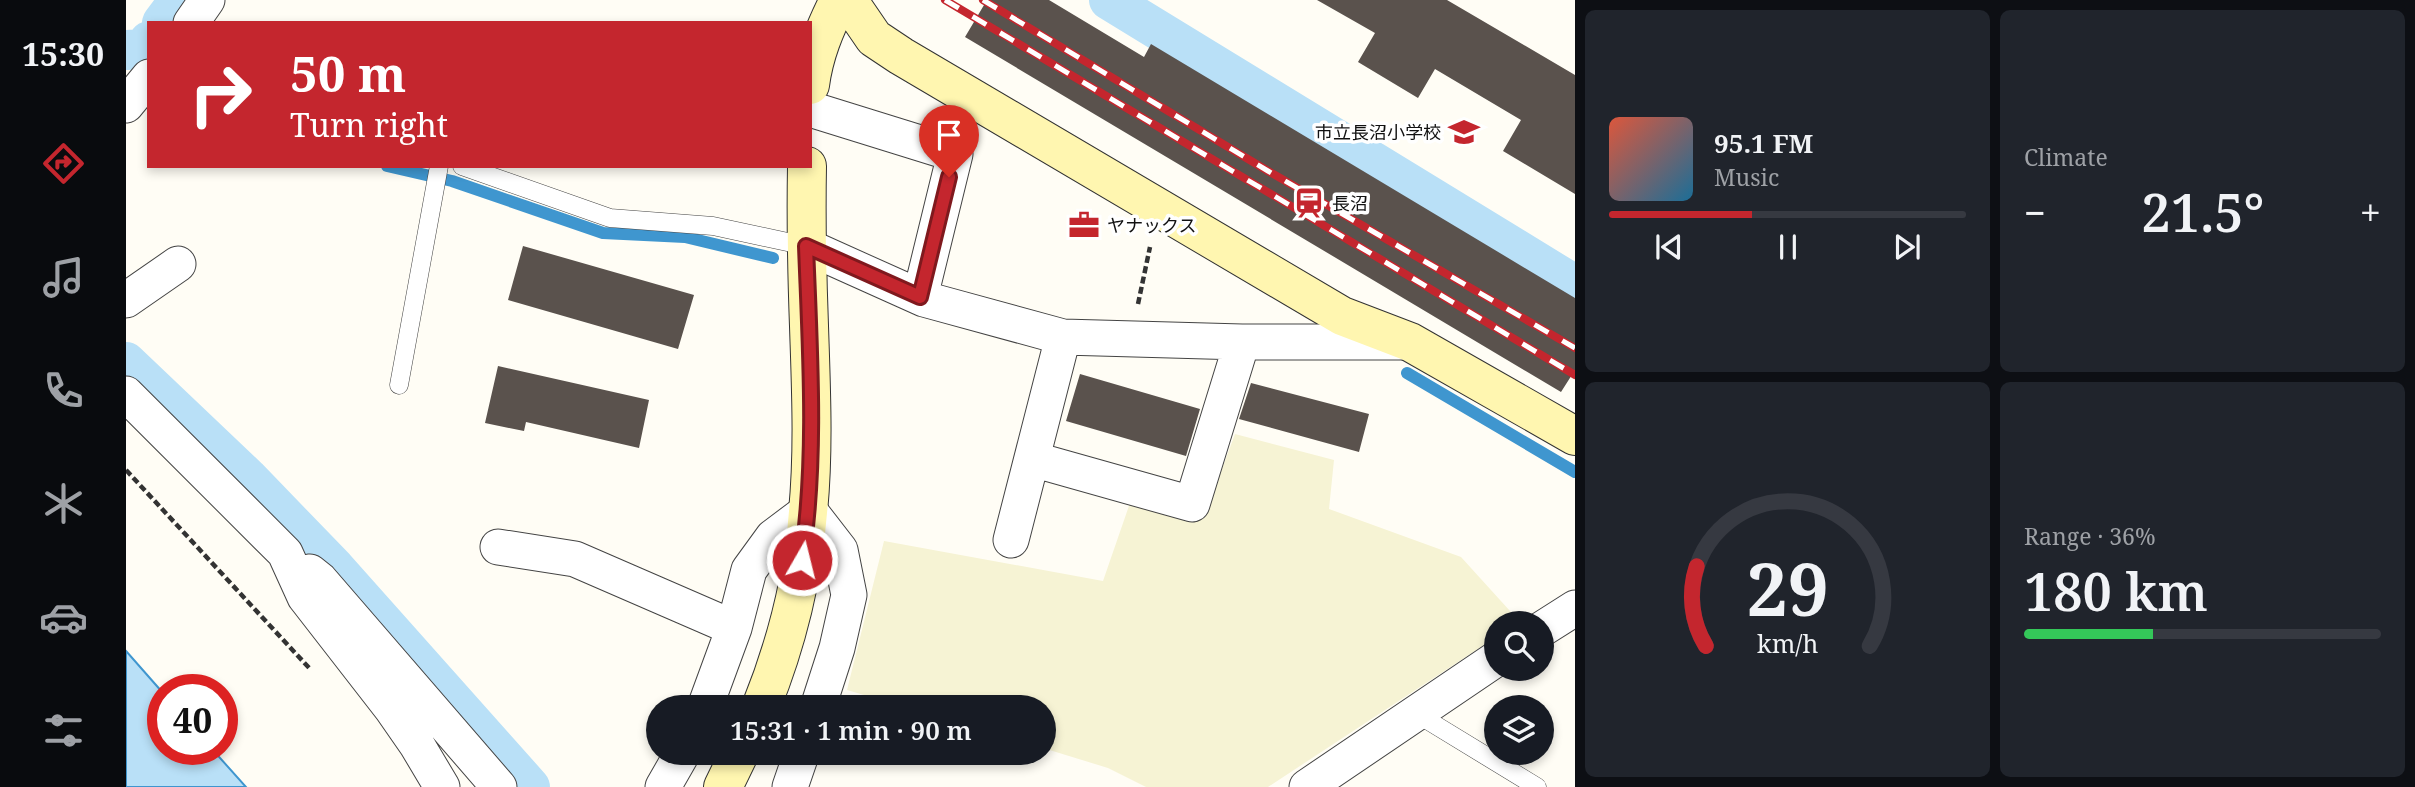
<!DOCTYPE html>
<html lang="en">
<head>
<meta charset="utf-8">
<style>
	body { margin:0; font-family:"Noto Serif","Noto Sans JP",serif; background:#20242c; color:#f1f3f6; height:100vh; display:flex; flex-direction:column; font-size:26px; white-space:nowrap }
	* { box-sizing:border-box; margin:0 }
	p { font-size:23px; color:#9ea1a6 }
	.icon { flex:none; width:38px; height:38px; fill:none; stroke:currentColor; stroke-width:2; stroke-linecap:round; stroke-linejoin:round }
	.map { position:relative; flex:1; overflow:hidden }
	.drawer { display:flex; flex-direction:column; gap:10px; padding:10px; background:#0d0f14; width:840px }
	.drawer>* { flex:none }
	.banner { position:absolute; left:21px; top:21px; width:665px; height:147px; border-radius:0px; box-shadow:0 4px 10px #0003; background:#c4262e; color:#fff; overflow:hidden }
	.buttons { position:absolute; left:1358px; top:611px; display:grid; gap:14px }
	.buttons a { display:grid; place-items:center; width:70px; height:70px; border-radius:50%; background:#171b24; box-shadow:0 4px 10px #0003; font-size:35px }
	.speed { position:absolute; left:21px; top:674px; display:flex; gap:14px; font-size:35px; font-weight:700; text-align:center }
	.speed>* { display:grid; place-content:center; width:91px; height:91px; border-radius:50%; background:#171b24; box-shadow:0 4px 10px #0003; line-height:1 }
	.speed .limit { border:10px solid #d22; background:#fff; color:#111 }
	.pin { position:absolute; display:grid; place-items:center; width:60px; height:60px; color:#fff; margin:-72px -30px; border-radius:50% 50% 50% 0; rotate:-45deg; box-shadow:0 0 7px #0007 }
	.pin .icon { rotate:45deg }
	.me { position:absolute; width:77px; margin:-38px; rotate:8deg; stroke-linejoin:round; filter:drop-shadow(0 0 5px #0008) }
	.turn { display:flex; align-items:center; gap:24px; height:147px; padding:0 28px; font-size:32px }
	.turn .icon { width:91px; height:91px; stroke-width:2.5 }
	.turn b { display:block; font-size:49px; line-height:60px }
	.big { font-size:52px; font-weight:600; line-height:1.1 }
	.drawer .tile { flex:1; display:flex; flex-direction:column; justify-content:center; gap:10px; min-width:0; padding:0 24px; border-radius:10px; background:#20242c }
	.drawer .dial { align-items:center; gap:0 }
	.dial svg { height:182px; overflow:visible; fill:none; stroke:#363941; stroke-width:7; stroke-linecap:round; text-anchor:middle }
	.dial text { fill:#f1f3f6; stroke:none }
	.song { display:flex; align-items:center; gap:21px }
	.cover { width:84px; height:84px; border-radius:10px; background:linear-gradient(135deg,hsl(10 70% 55%),hsl(200 70% 35%)) }
	.played { height:7px; border-radius:4px; background:linear-gradient(90deg,#c4262e 40%,#363941 40%) }
	.keys { display:flex; justify-content:space-around; direction:ltr }
	.heat { display:flex; justify-content:space-between; align-items:center; font-size:38px; direction:ltr }
	.charge { height:10px; border-radius:5px; background:linear-gradient(90deg,#34c759 36%,#363941 0) }
	.drawer .tiles { flex:1; display:grid; gap:10px; grid-template-columns:repeat(2,1fr) }
	.trip { position:absolute; left:520px; top:695px; width:410px; height:70px; border-radius:35px; background:#171b24; box-shadow:0 4px 10px #0003; font-weight:600; line-height:70px; text-align:center }
	main { display:flex; flex:1; min-height:0 }
	.tab-bar { display:flex; flex-direction:column; width:126px; justify-content:space-around; align-items:center; background:#090b0e; color:#9ea1a6 }
	.tab-bar .icon { width:49px; height:49px }
	.tab-bar .active { color:#c4262e }
	.tab-bar b { font-size:32px; color:#f1f3f6 }
	.map>svg:first-child { display:block }
	.farmland { fill:#f6f3d4 }
	.water { fill:#b9e0f7; stroke:#3f96cf; stroke-width:2 }
	.lines { fill:none; stroke-linecap:round; stroke-linejoin:round }
	.stream { stroke:#3f96cf; stroke-width:12 }
	.canal { stroke:#b9e0f7; stroke-width:40 }
	.building { fill:#5a524d }
	.lane-casing { stroke:#444; stroke-width:19 }
	.street-casing { stroke:#444; stroke-width:37 }
	.secondary-casing { stroke:#333; stroke-width:40 }
	.path { stroke:#333; stroke-width:4.5; stroke-dasharray:7 3.5; stroke-linecap:butt }
	.lane { stroke:#fff; stroke-width:18 }
	.street { stroke:#fff; stroke-width:35 }
	.secondary { stroke:#fff6b0; stroke-width:38 }
	.rail-casing { stroke:#c4262e; stroke-width:8 }
	.rail { stroke:#fff; stroke-width:5; stroke-dasharray:16; stroke-linecap:butt }
	.route-casing { stroke:#7f191e; stroke-width:18 }
	.route { stroke:#c4262e; stroke-width:12 }
	.labels { text-anchor:middle; dominant-baseline:central; stroke-width:7; stroke-linejoin:round; paint-order:stroke }
	.poi-label { font-size:18px; fill:#111; stroke:#fff; text-anchor:start }
</style>
</head>
<body>
<main>
<nav class="tab-bar">
<b>15:30</b>
<svg class="icon active" aria-label="directions" viewBox="0 0 24 24"><path d="M12 3l9 9-9 9-9-9zM9 14v-3h6M13 9l2 2-2 2"/></svg>
<svg class="icon" aria-label="music" viewBox="0 0 24 24"><path d="M9 18V5l10-2v13"/><circle cx="6" cy="18" r="3"/><circle cx="16" cy="16" r="3"/></svg>
<svg class="icon" aria-label="phone" viewBox="0 0 24 24"><path d="M5 4h4l2 5-3 2q2 4 5 5l2-3 5 2v4C11 20 4 13 5 4z"/></svg>
<svg class="icon" aria-label="climate" viewBox="0 0 24 24"><path d="M12 3v18M4 7l16 10M4 17L20 7"/></svg>
<svg class="icon" aria-label="car" viewBox="0 0 24 24"><path d="M5 17H2v-5l4-1 3-4h7l3 4 3 1v5h-3M9 17h6M6 11h13"/><circle cx="7" cy="17" r="2"/><circle cx="17" cy="17" r="2"/></svg>
<svg class="icon" aria-label="filters" viewBox="0 0 24 24"><path d="M4 7h16M4 17h16"/><circle cx="9" cy="7" r="2"/><circle cx="15" cy="17" r="2"/></svg>
</nav>
<div class="map">
<svg width="1449" height="787" viewBox="0 0 1449 787">
	<rect width="100%" height="100%" fill="#fffdf5"/>
	<path class="farmland" d="M1109,434l99,26 -5,49 132,48 59,65 -24,1v14l-228,150h-122l-38,-19 -65,-20v-41h-138l-58,-17 37,-149 219,40 28,-81 73,17z"/>
	<path class="water" d="M0,651l37,42v56h49l34,38h-120z"/>
	<g class="lines">
		<path class="stream" d="M0,48l23,17
			M261,166l65,15 151,52 82,4 88,21
			M1281,373l168,99"/>
		<path class="canal" d="M983,0l466,285
			M36,23l17,-23
			M1,50l16,-1 6,-8
			M0,362l122,116 87,90 195,219"/>
	</g>
	<path class="building" d="M861,0h62l95,57 7,-13 424,254v72l-14,22 -596,-355z
		M1191,0h130l128,75v119l-72,-43 18,-31 -86,-51 -17,29 -60,-36 17,-29z
		M397,246l171,49 -16,54 -170,-49z
		M372,366l151,34 -10,48 -113,-26 -2,9 -39,-8z
		M954,374l120,35 -14,47 -120,-35z
		M1125,383l118,31 -10,38 -120,-33z"/>
	<g class="lines">
		<g class="lane-casing">
			<path id="lane" d="M336,166l148,52 103,8 93,20
				M273,385l40,-219
				M1288,712l123,75"/>
		</g>
		<g class="street-casing">
			<path id="street" d="M65,23l16,-23
				M0,105l23,-28
				M684,109l145,45 -35,143
				M680,246l118,53 139,38 179,5h160
				M0,300l52,-36
				M0,394l159,159 20,44 87,112 25,36 25,42
				M906,459l160,45 50,-162
				M885,540l52,-203
				M372,547l77,12 159,69
				M184,572l10,8 179,207
				M1416,629l33,-21
				M579,707l29,-79 15,-58 24,-33 36,-27 31,40 9,45 -12,53 -19,59
				M537,787l20,-35
				M664,787l12,-35
				M1181,787l189,-128"/>
		</g>
		<g class="secondary-casing">
			<path id="secondary" d="M722,0l26,38 27,18 441,260 68,26 165,94
				M684,85c4,-31 15,-57 29,-85
				M635,707c25,-62 42,-129 47,-195 6,-62 3,-124 1,-186 -2,-54 -3,-106 -2,-160
				M597,787l17,-35"/>
		</g>
		<path class="path" d="M1012,304l12,-57
			M0,470l185,200"/>
		<use href="#lane" class="lane"/>
		<use href="#street" class="street"/>
		<use href="#secondary" class="secondary"/>
		<g class="rail-casing">
			<path id="rail" d="M819,0l630,375
				M857,0l285,171 307,177"/>
		</g>
		<use href="#rail" class="rail"/>
	</g>
	<g class="lines">
		<g class="route-casing">
			<path id="route" d="M676,560c15,-104 8,-209 4,-314l114,51 29,-120"/>
		</g>
		<use href="#route" class="route"/>
	</g>
	<defs>
		<g id="school-bare" transform="scale(2.415)"><path d="M0-5L7-2L0 1L-7-2ZM-4 1L0 2.5L4 1V4Q0 6-4 4Z" fill="#c4262e" stroke="#fff" stroke-width="2.5" paint-order="stroke"/></g>
		<g id="station-bare" transform="scale(2.415)"><path d="M-3-6H3Q5-6 5-4V2Q5 4 3 4L4.5 6H3L1.5 4h-3L-3 6H-4.5L-3 4Q-5 4-5 2V-4Q-5-6-3-6ZM-3.5-4v3h7v-3ZM-3.5 1v1.5H-2V1ZM2 1v1.5H3.5V1Z" fill="#c4262e" stroke="#fff" stroke-width="2.5" paint-order="stroke"/></g>
		<g id="office-bare" transform="scale(2.415)"><path d="M-6-3h4V-5.5h4V-3h4V5H-6ZM-1-4.5V-3h2v-1.5ZM-6 0V1H6V0Z" fill="#c4262e" stroke="#fff" stroke-width="2.5" paint-order="stroke"/></g>
	</defs>
	<g fill-rule="evenodd">
		<use href="#school-bare" x="1338" y="132"/>
		<use href="#station-bare" x="1183" y="203"/>
		<use href="#office-bare" x="958" y="225"/>
	</g>
	<g class="labels">
		<g class="poi-label">
			<text x="1315" y="132" text-anchor="end">市立長沼小学校</text>
			<text x="1206" y="203">長沼</text>
			<text x="981" y="225">ヤナックス</text>
		</g>
	</g>
</svg>
<div class="buttons">
<a><svg class="icon" aria-label="search" viewBox="0 0 24 24"><circle cx="10" cy="10" r="6"/><path d="M15 15l6 6"/></svg></a>
<a><svg class="icon" aria-label="layers" viewBox="0 0 24 24"><path d="M12 4l9 5-9 5-9-5zM3 14l9 5 9-5"/></svg></a>
</div>
<div class="speed"><div class="limit">40</div></div>
<div class="pin" style="left:823px;top:177px;background:#d93025"><svg class="icon" aria-label="arrive" viewBox="0 0 24 24"><path d="M6 21V4h12l-3 4 3 4H6"/></svg></div>
<svg class="me" style="left:676px;top:560px" viewBox="-20 -20 40 40"><circle r="17" fill="#c4262e" stroke="#fff" stroke-width="3"/><path d="M0-11L8 9 0 5-8 9z" fill="#fff"/></svg>
<div class="trip">15:31 · 1 min · 90 m</div>
<div class="banner">
<div class="turn"><svg class="icon" aria-label="right" viewBox="0 0 24 24"><path d="M7 20v-9h11M14 6l5 5-5 5"/></svg><div><b>50 m</b>Turn right</div></div>
</div>
</div>
<section class="drawer">
<div class="tiles">
<div class="tile">
<div class="song"><i class="cover"></i><div><b>95.1 FM</b><p>Music</p></div></div>
<div class="played"></div>
<div class="keys"><svg class="icon" aria-label="previous" viewBox="0 0 24 24"><path d="M18 5L8 12l10 7zM5 5v14"/></svg><svg class="icon" aria-label="pause" viewBox="0 0 24 24"><path d="M8 5v14M16 5v14"/></svg><svg class="icon" aria-label="next" viewBox="0 0 24 24"><path d="M6 5l10 7-10 7zM19 5v14"/></svg></div>
</div>
<div class="tile"><p>Climate</p>
<div class="heat"><a>−</a><b class="big">21.5°</b><a>+</a></div>
</div>
<div class="tile dial"><svg viewBox="0 0 100 80">
<path d="M14 69A42 42 0 1 1 86 69"/>
<path d="M14 69A42 42 0 0 1 10 34" stroke="#c4262e"/>
<text x="50" y="56" font-size="32" font-weight="700">29</text>
<text x="50" y="72" font-size="11">km/h</text>
</svg></div>
<div class="tile"><p>Range · 36%</p><b class="big">180 km</b><div class="charge"></div></div>
</div>
</section>
</main>
</body>
</html>
